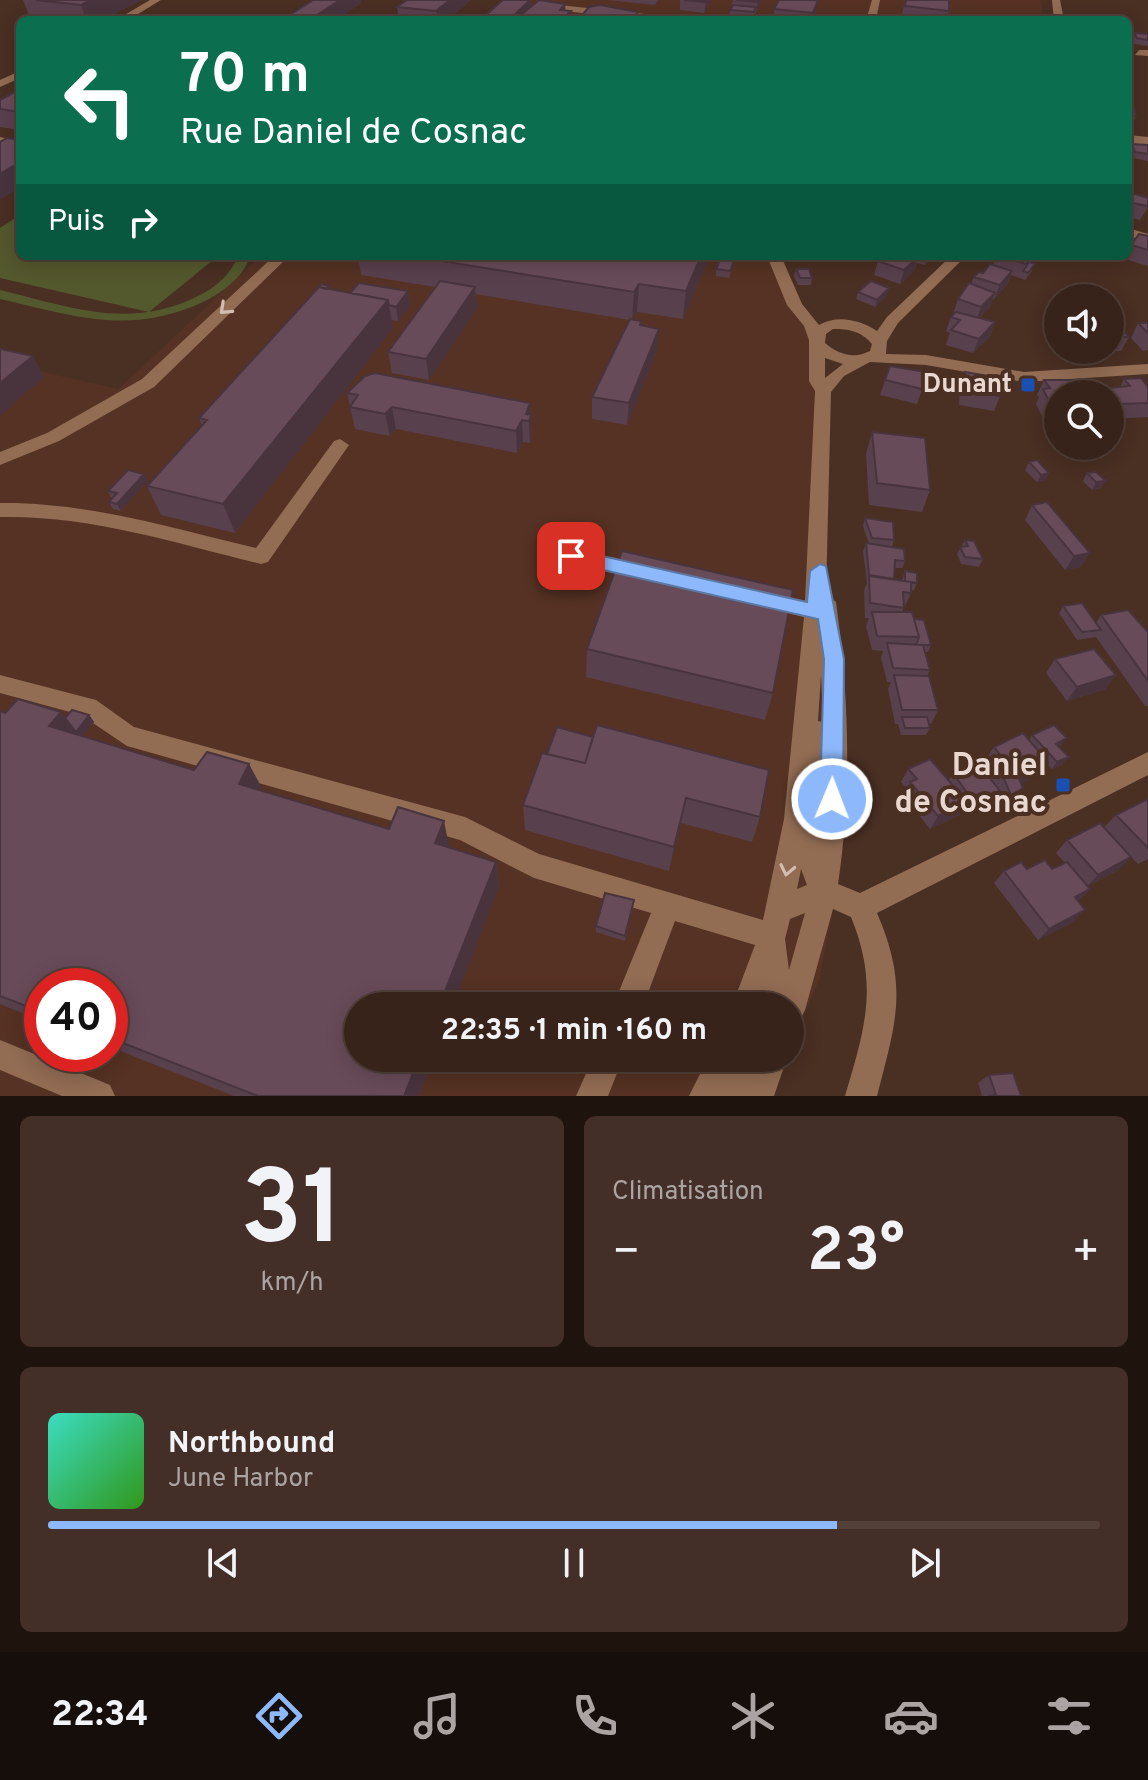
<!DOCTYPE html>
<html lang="fr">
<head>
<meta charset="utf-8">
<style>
	body { margin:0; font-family:Overpass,sans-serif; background:#432f27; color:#f1f3f6; height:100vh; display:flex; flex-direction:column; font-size:30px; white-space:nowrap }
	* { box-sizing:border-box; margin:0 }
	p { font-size:26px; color:#aba4a2 }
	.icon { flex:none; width:44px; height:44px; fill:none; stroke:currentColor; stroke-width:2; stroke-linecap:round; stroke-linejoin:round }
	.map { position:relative; height:1096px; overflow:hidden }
	.drawer { display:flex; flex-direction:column; gap:20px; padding:20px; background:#1f130e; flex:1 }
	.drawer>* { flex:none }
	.guide { position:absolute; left:16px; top:16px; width:1116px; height:244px; border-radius:12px; box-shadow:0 4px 20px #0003,0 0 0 2px #524039; background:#0b6e4f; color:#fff; overflow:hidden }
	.tools { position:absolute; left:1044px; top:284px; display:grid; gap:16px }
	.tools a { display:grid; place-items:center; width:80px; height:80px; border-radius:50%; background:#38231a; box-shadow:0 4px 20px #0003,0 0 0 2px #524039; font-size:40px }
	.speed { position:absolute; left:24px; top:968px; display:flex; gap:16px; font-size:40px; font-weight:700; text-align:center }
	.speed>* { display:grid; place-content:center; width:104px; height:104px; border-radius:50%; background:#38231a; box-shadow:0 4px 20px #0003,0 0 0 2px #524039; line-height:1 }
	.speed .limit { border:12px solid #d22; background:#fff; color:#111 }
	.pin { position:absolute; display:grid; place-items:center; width:68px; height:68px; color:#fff; margin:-34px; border-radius:16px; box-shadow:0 4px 12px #0006 }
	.me { position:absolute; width:88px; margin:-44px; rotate:1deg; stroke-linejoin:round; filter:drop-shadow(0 0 6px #0008) }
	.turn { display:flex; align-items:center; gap:28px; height:168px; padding:0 32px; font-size:36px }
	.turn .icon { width:104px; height:104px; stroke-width:2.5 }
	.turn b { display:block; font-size:56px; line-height:68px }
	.then { display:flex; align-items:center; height:76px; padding:0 32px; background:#0003; gap:16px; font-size:30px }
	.big { font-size:60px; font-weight:700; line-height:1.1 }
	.drawer .tile { flex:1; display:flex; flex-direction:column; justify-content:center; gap:12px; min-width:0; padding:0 28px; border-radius:12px; background:#432f27 }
	.drawer .dial { align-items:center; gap:0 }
	.dial b { font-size:104px; line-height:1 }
	.song { display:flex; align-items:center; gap:24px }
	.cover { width:96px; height:96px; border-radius:12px; background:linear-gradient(135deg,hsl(170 70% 55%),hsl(110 70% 35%)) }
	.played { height:8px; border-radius:4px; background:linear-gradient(90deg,#8db9fc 75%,#524039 75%) }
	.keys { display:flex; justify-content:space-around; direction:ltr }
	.heat { display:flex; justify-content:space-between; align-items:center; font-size:44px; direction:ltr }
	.drawer .tiles { flex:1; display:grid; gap:20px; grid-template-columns:1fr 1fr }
	.tile:last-child { grid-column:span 2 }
	.trip { position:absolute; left:344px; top:992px; width:460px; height:80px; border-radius:40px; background:#38231a; box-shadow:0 4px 20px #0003,0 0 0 2px #524039; font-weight:700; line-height:80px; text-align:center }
	.tab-bar { display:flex; height:128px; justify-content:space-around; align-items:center; background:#160e0a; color:#aba4a2 }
	.tab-bar .icon { width:56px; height:56px }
	.tab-bar .current { color:#8db9fc }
	.tab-bar b { font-size:36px; color:#f1f3f6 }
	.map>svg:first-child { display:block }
	.built { fill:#553223; fill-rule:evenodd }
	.green { fill:#54582d }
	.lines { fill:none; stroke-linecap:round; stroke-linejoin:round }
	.minor { fill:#926c53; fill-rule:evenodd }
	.wall { fill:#59404d }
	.shaded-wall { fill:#49343e }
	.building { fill:#684b59; stroke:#49343e; stroke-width:2 }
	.oneway { stroke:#d4bdb1 }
	.route { fill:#8db9fc; stroke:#5c78a4; stroke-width:2 }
	.transit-dot { fill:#1a4fb4; stroke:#4a2f23; stroke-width:3 }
	.labels { text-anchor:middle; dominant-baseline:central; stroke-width:8; stroke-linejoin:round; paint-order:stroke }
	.poi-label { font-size:26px; font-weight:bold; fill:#ead8d0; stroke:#4a2f23; text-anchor:end }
	.near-poi-label { font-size:32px; font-weight:bold; fill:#ead8d0; stroke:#4a2f23; text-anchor:end }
</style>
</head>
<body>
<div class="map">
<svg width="1148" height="1096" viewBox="0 0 1148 1096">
	<rect width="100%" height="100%" fill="#4a2f23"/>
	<path class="built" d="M512,0h528l4,20h-554z
		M261,256h515l35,82 31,527 -23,116 -29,65v-40h-432v52h427l-17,38h-768v-734l118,27zM42,986h68v68h-68z"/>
	<path class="green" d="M20,215v41h198l-69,56 -149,-34v-50z
		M238,256h12c-6,21 -28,37 -47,46 -73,34 -129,14 -203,-3v-9c71,17 130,41 200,5 16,-8 32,-22 38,-39z"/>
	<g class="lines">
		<path class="minor" d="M150,0h11l-33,20h-12z
			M872,0h8l-4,20h-40l-8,-3 5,-3 34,3z
			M1052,0h8l4,20h-10z
			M539,3l135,14 5,3h-32l-111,-12z
			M1139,50h9v6l-13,-1z
			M20,71v7l-20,9v-7z
			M1128,135l20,2v8l-20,-2z
			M0,137l20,4v8l-20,-4z
			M1128,228l20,6v8l-20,-6z
			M274,256h15l-135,131 -95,54 -59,24v-13l47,-19 95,-54z
			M767,256h14l21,48 17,21c18,-11 42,-5 58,6l10,-14 64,-61h15l-68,67 -11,18 -1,13 40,1 98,17 124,-8v10l-124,8 -98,-17 -56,-3 -26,14 -13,16 -5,202 10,8c13,94 16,189 2,282l22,9 288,-141v23l-271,138c32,74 19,109 0,183h-32c20,-68 34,-110 6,-179l-18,-8 -28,101 -5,10 -10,5v-19h-58l23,-61 -80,-24 -32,85h-30l38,-93 -117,-35 -74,-38 -333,-94 -46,-31 -81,-22v-18l96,25 38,27 331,90 74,37 224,66 21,-101 20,-202 -45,-11 -4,-6 4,-6 7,-2 39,9 10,-210 -6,-10v-41l-5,-14 -17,-21zM833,329c16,0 28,2 39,15l-2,7c-16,8 -31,4 -45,-8l1,-9zM825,358l18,6 -18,14zM821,675l2,47 -5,-1zM801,869l6,16 -10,4zM805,913l-16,57 -4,-31 5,-20z
			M340,439l9,6 -81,117 -7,2c-86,-21 -171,-49 -261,-47v-14c88,-1 171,25 256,45l78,-107z
			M571,549l70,15 7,3 3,5 -3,5 -7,3 -77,-19 -3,-5 3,-5z
			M0,1040l110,45 5,11h-53l-62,-26z
			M593,1058h30l-15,38h-32z
			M708,1058h79l-13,38h-85z"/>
	</g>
	<path class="wall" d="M23,0h118l-40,20h-70z
		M407,0h64l-24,20h-48l-2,-13z
		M607,0h51l-3,5z
		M680,0h30l-6,13 -24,-3z
		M733,0h28l-1,5 -7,13 -24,-3z
		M905,0l44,11 -2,5 23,4h-69z
		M361,3l-24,17h-49l-1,-3z
		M774,9l42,2 -3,9h-40z
		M1134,33l14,1v12l-14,-2 -2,-5z
		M20,89v41l-20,-3v-27z
		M1128,107l8,9 -5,12h-3z
		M1131,144l17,1v16l-16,-3 -4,-7z
		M1128,192l20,15 -8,13 -12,-3z
		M1148,236v30l-23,-7 1,-3h2v-4l3,-7z
		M358,256h352l-27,63 -46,-7 -5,7 9,7 16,24 -30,75 -35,-6v-22l38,-77 -155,-26 2,14 -48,72 -37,-7 -4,-21 47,-65 -74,-12z
		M883,256h50l-8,9 -8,-2 -3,8 -14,13 -26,-9 4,-14z
		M996,256h37l-3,6 2,9 -7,9 -14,-5 -4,10 -13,14h-1l-3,8 -11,11 16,4 -5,15 -17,16 -27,-8 4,-12 -4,-2 5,-14 3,-3h-1l5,-15 13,-15 3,-7 9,-4 10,-8z
		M734,261l-5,17 -13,-2v-7z
		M796,269l16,9 -1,7h-13l-4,-9z
		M329,286l1,3 20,4 58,-2 2,15 -12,15 -7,-1 2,8 -158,205 -74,-18 -14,-29 55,-60 -3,-8z
		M858,292l29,4 -12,11 -19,-8z
		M1110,321l19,16 -8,14 -34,2 -2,-3h25z
		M1138,323h10v27l-5,1 -12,-13z
		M890,366l32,23 -5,15 -37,-9z
		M965,372l35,24 -6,15 -35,-6 1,-18z
		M1124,379l24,8v30l-35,2 -3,-4v-21h-4l3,-6 11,-1z
		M1044,380l14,14v28h-13l-9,-18 3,-7 -2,-2z
		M347,393l183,10 2,35 -2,5 -7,-1 -6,11 -121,-24 -6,7 -35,-7z
		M872,432l58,58 -8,22 -53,-7 -3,-51z
		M1029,462l20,11 -4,7 -8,2 -12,-12z
		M1087,473l14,15 -9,2 -9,-9z
		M144,474l4,7 -27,30 -8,-2 -4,-7 3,-3 -4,-8z
		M1032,505l58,48 -9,14 -16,3 -40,-50z
		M865,518l29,22 -2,7 13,14 -3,7h-7l-1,11 8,1 3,-9 12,12 -3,7h-3v3l-9,19 12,7 17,26 -3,7h-3l5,18 -3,6 11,34 -7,14h-2l1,4 -4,7h-25l-3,-11h-3l-7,-35 3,-7h-4l-6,-24 2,-7 -11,-1 -6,-24 3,-8h-4l-1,-28 3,-7 -4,-32 3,-8 3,1 -6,-18z
		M965,540l18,19 -4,8 -18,-3 -4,-10z
		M1063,606l33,17 5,-8 47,17v74h-3l-49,-69 -19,3 -18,-27z
		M587,649l186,44 -8,27 -179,-43z
		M1055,659l51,30 -39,12 -21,-28z
		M0,711l5,2 56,-1 4,6 24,-3 5,7 -11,14 306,93 60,17v1l47,15 3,24 -46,120h-95l75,52 -14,38h-185l-124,-49v-61h-68v35l-42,-17z
		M1032,735l30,10 -3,2 4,17 -11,5 -6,-6 -8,12 -17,8 -7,18 -13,7 -4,-12 -2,2 -27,10 -2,-4 -7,11 -29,14 -27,-34 4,-6 -6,-7 7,-13 45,16 -4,-5 4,-7 37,5 -2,-5 3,-5 -6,-8 9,-13 35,-7z
		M542,753l218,64 -8,25 -71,-19 -12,48 -144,-41 -2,-25z
		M1148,799v60l-10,5 -19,-20v26l-32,16 3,3 -12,12 -5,21 -35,18 -44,-57 10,-12 23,-2h25l13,-6 -9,-10 11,-13 37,-13 12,-12z
		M633,906l-8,35 -29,-9v-6z
		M989,1075l32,21h-39l-4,-13z"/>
	<path class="shaded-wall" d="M91,0h50l-40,20h-15l-5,-15z
		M340,0h21v3l-24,17h-26z
		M450,0h21l-24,20h-10l-1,-9z
		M531,0v15l-4,5h-18z
		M706,0h4v3l-6,10z
		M758,0h3l-1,5 -4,8z
		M818,0l-2,11 -4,9 1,-7z
		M565,4l1,12 5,-5v9h-11v-10z
		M20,162v25l-20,13v-26z
		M701,256h9l-27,63 3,-28z
		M928,256h5l-8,9z
		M918,257l-4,14 -14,13 4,-14z
		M1012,271l-5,14 -13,14 6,-14z
		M639,284l-2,28 -5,8 2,-28z
		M475,287l2,21 -48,72 -3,-21z
		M889,288l-2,8 -12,11 2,-7z
		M408,291l2,15 -12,15 -2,-14z
		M995,293l-5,14 -14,15 5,-15z
		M388,300l5,28 -158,205 -12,-29z
		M995,322l-5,15 -17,16 6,-14z
		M659,329l-2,21 -30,75 2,-22z
		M33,356l11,21 -44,39v-33z
		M530,403l2,35 -2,5 -1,-22 -3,-7z
		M392,407l4,22 -6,7 -5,-22z
		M522,420l1,22 -6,11 -1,-22z
		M1049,473l-4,7 -8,2 4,-7z
		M144,474l4,7 -27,30 -4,-7z
		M1106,481l-5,7 -9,2 4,-8z
		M1090,553l-9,14 -16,3 9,-14z
		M1116,675l-10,14 -39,12 10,-14z
		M61,712l15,20 13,-17 5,7 -24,31 -21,-27z
		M1067,738l-5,7 -11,6 5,-7z
		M1069,757l-6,7 -11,5 5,-7z
		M1048,762l-10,13 -29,14 9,-13z
		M249,764l14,26 -24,-6z
		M1023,788l-9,13 -13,7 10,-13z
		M1000,791l-5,7 -27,10 5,-7z
		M686,798l-5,25 -12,48 5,-24z
		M967,802l-8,13 -29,14 8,-13z
		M444,821l5,25 -8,22 -6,-25z
		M1131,857l-12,13 -33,17 12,-12z
		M496,862l3,24 -46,120h-14z
		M1090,889l-12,12 -3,-4z
		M1085,910l-12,12 -35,18 11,-11z
		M419,1058h14l-14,38h-15z"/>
	<path class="building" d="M36,0h55l-10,5z
		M313,0h27l-29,19 -24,-2z
		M407,0h43l-14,11 -39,-4z
		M503,0h27l-21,20 -28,-1z
		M539,0l26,4 -5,6 11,1 -10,9h-46z
		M684,0h22l-1,2z
		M736,0h22l-1,2z
		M779,0h39l-5,13 -39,-4z
		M906,0h43v11l-44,-5z
		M600,5l38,7 -6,8h-54l11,-13z
		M733,5l23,2 -2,5 -24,-2z
		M125,15l45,5h-55z
		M691,15l17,1 -3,4h-18z
		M931,15l39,3v2h-39z
		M219,16l31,4h-37z
		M1134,33l14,1v6l-11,-2z
		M20,89v23l-20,-3v-9z
		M1128,107h6l2,9 -8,-1z
		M7,138l13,2v22l-20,12v-32z
		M1131,144l17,1v9l-13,-2z
		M1128,192l20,6v6l-1,2 -19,-4z
		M1139,234l9,2v14l-17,-5z
		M410,256h291l-15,35 -47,-7 -5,8z
		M883,256h32l3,1 -14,13 -26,-9z
		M999,256h33l-6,8z
		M721,258l13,3 -4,10 -14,-2z
		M1029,262l6,2 -7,9 -5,-2z
		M990,264l22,7 -12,14 -26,-8 5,-5 4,1z
		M796,269h13l3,9h-12z
		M440,281l35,6 -49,72 -38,-7z
		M871,281l18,7 -12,12 -19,-8z
		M359,283l49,8 -12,16 -7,-2 -1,-5 -38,-7z
		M969,283l26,10 -14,14 -23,-8z
		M321,284l8,2 -3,3 -7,-2 -8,8z
		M319,287l69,13 -165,204 -76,-18 60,-66 -8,-2z
		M956,312l39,10 -16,17 -28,-9 9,-10 -9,-3z
		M630,319l11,2 -1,4 19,4 -30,74 -37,-6z
		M1115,320l14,17h-19v-16z
		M1138,323h10v10z
		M0,349l33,7 -33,27z
		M890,366l36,6 -4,17 -37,-9z
		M965,372l35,6v18l-36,-6z
		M375,373l155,30 -4,11 5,1 -2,6 -7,-1 -6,11 -124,-24 -7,7 -35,-7 8,-12 -11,-2 18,-17z
		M1141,378l7,9v16l-27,1 -12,-16 21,-2 -6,-7z
		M1044,380h35l8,14h-29v13h-6l-9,-18 7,-1z
		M872,432l53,6 5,52 -53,-7z
		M1037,460l12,13 -8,2 -12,-13z
		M128,470l16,4 -27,30 -8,-2 8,-9 -9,-2z
		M1096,472l10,9 -10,1 -9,-9z
		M1047,502l43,51 -16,3 -42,-51z
		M865,518l28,4 1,18 -22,-2z
		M965,540l9,1 9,18 -18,-2 -5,-10 8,-1z
		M866,543l38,6 1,12 -10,-1 -1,19 -25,-4z
		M622,551l171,39 -20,103 -186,-44z
		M905,571l12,2v10l-12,-2z
		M869,576l42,6v11l-8,-1 1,16 -34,-5z
		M1082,603l19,27 -19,2 -19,-26z
		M1128,610l20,22v49l-47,-66z
		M872,612h40l7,25 -42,-1z
		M914,619l10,1 7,25h-15l3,-8z
		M887,643l36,2 7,25 -37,-2z
		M1094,649l22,26 -39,12 -22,-28z
		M894,675l35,1 9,34h-36z
		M18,699l43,13 -12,14 145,44 13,-18 42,12 -10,20 150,45 9,-22 46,14 -9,22 61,19 -57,144h-81v52h61l-15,38h-146l-148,-58v-52h-68v26l-42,-16v-285l5,2z
		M72,710l17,5 -13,17 -11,-14z
		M902,717h25l3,11h-25z
		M597,725l172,45 -9,47 -74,-19 -12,49 -151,-42 19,-52 43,10z
		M1054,725l13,13 -11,6 13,13 -12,5 -25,-27z
		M557,727l36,10 -8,26 -38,-9z
		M1023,733l25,29 -30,14 5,12 -12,7 -15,-35 6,-3 -8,-10z
		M930,759l37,43 -29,14 -28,-34 7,-3 -9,-10z
		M978,763l22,28 -27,10 -20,-28z
		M1148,799v49l-32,-33z
		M1100,823l31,34 -33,18 -31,-35z
		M1045,860l7,9 15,-7 23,27 -15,8 10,13 -36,19 -45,-58 17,-9 6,7z
		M605,893l29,7 -9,36 -29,-10z
		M1013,1073l8,23h-33l8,-1 -7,-20z"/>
	<defs><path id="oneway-chevron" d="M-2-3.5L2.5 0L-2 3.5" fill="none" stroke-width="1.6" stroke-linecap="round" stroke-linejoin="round" transform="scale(2)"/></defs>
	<g class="oneway">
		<use href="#oneway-chevron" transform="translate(225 309) rotate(137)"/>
		<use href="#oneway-chevron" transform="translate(787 870) rotate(102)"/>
	</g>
	<path class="route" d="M571,549l236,53 3,-31 10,-7 6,2 18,93 -1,140 -3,8 -8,3 -8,-3 -4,-8 4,-140 -6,-40 -254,-58 -3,-5z"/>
	<g class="transit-dot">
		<rect x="1020" y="377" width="16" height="16" rx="4"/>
		<rect x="1055" y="777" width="16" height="16" rx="4"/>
	</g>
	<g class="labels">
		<g class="poi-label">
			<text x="1012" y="385">Dunant</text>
		</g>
		<g class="near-poi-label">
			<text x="1047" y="767">Daniel<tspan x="1047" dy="37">de Cosnac</tspan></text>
		</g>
	</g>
</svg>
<div class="tools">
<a><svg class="icon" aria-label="sound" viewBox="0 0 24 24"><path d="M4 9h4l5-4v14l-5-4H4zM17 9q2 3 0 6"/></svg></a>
<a><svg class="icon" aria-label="search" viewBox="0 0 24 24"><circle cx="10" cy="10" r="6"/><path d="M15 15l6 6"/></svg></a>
</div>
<div class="speed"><div class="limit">40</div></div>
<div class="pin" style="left:571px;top:556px;background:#d93025"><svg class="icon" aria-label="arrive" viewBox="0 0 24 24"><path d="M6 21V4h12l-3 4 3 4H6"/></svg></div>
<svg class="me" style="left:832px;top:799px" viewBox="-20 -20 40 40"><circle r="17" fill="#8db9fc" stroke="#fff" stroke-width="3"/><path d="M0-11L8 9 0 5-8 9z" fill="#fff"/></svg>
<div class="trip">22:35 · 1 min · 160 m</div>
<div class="guide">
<div class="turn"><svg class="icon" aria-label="left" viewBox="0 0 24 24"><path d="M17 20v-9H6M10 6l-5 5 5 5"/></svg><div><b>70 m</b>Rue Daniel de Cosnac</div></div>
<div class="then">Puis<svg class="icon" aria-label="right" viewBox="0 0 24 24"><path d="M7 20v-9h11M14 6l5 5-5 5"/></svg></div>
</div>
</div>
<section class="drawer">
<div class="tiles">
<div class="tile dial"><b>31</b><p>km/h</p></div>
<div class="tile"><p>Climatisation</p>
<div class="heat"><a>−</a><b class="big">23°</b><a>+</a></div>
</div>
<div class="tile">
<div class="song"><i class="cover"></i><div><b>Northbound</b><p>June Harbor</p></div></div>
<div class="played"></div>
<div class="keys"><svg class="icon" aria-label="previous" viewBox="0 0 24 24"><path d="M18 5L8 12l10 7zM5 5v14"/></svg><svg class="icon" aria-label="pause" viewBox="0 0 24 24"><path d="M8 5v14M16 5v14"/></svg><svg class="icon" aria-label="next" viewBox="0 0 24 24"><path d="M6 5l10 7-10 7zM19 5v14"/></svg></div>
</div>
</div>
</section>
<nav class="tab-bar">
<b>22:34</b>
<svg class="icon current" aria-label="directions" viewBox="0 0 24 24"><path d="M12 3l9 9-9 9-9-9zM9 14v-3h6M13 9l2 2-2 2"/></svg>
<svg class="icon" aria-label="music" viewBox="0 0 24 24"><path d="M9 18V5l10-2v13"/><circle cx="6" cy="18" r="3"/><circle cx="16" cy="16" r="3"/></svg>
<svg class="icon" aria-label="phone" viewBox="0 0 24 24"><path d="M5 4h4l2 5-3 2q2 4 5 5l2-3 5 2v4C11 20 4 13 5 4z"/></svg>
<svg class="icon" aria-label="climate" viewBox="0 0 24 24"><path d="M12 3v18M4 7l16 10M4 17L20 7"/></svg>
<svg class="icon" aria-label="car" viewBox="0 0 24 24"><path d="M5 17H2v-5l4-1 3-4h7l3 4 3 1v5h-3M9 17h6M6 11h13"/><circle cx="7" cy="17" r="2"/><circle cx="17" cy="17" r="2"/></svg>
<svg class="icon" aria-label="filters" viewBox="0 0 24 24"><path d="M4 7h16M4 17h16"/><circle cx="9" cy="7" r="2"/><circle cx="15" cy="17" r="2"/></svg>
</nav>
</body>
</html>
